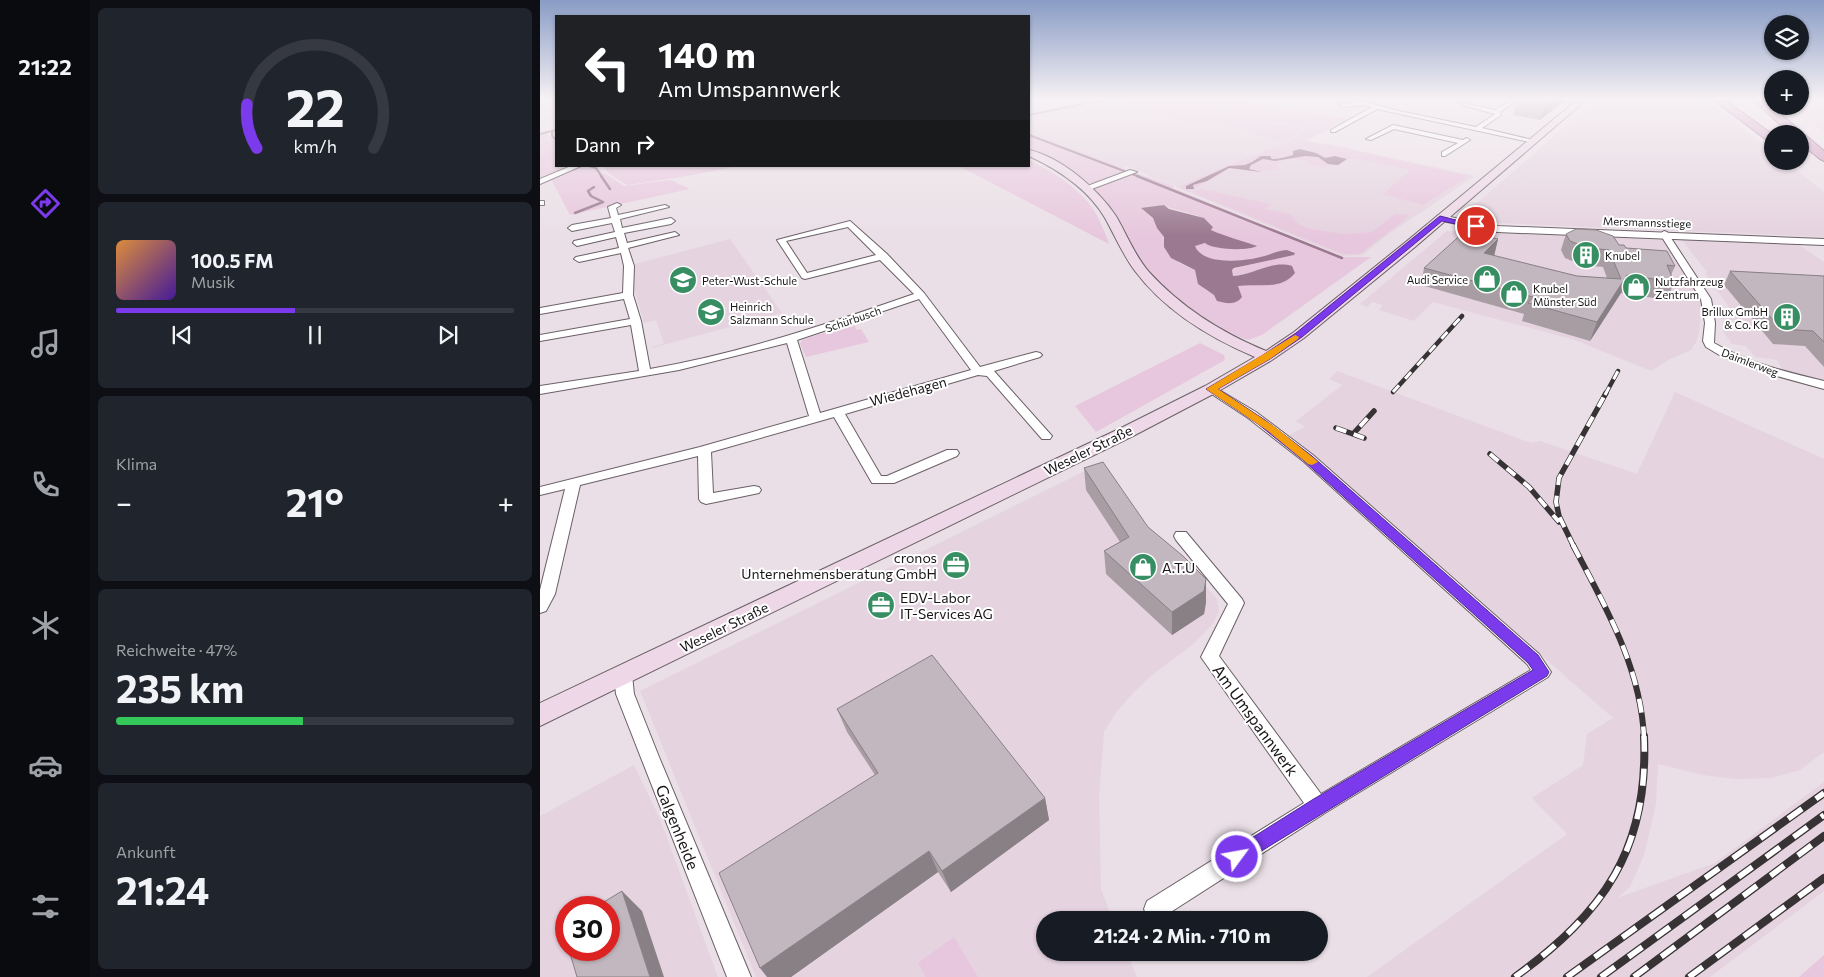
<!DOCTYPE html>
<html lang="de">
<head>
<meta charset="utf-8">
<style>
	body { margin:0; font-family:Commissioner,sans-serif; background:#20242c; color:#f1f3f6; height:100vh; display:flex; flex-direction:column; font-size:19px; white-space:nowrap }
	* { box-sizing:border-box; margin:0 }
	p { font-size:16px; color:#9ea1a6 }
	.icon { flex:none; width:28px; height:28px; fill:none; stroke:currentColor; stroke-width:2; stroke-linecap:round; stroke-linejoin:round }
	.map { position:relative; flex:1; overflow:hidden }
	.panel { display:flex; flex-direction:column; gap:8px; padding:8px; background:#0d0f14; width:450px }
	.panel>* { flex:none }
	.guide { position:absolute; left:15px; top:15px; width:475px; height:152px; border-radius:0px; box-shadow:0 1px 4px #0004; background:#202124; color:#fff; overflow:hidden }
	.fabs { position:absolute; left:1224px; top:15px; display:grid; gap:10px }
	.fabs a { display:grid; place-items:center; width:45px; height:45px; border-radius:50%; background:#171b24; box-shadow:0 1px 4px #0004; font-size:25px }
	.speed { position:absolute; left:15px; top:896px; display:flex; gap:10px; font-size:25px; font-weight:700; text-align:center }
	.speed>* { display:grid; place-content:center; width:65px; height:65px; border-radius:50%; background:#171b24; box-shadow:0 1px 4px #0004; line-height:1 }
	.speed .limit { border:8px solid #d22; background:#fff; color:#111 }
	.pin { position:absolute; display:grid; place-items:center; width:42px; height:42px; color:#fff; margin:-21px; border:2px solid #fff; border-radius:50%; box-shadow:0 1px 5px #0007 }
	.me { position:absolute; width:55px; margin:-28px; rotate:58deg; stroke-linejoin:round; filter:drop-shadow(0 0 4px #0008) }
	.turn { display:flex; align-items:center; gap:18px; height:105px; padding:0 20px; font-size:22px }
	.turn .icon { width:65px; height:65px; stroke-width:2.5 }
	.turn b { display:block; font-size:35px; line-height:42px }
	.then { display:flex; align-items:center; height:48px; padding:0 20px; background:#0003; gap:10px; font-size:19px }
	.big { font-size:38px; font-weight:700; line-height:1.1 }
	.panel .tile { flex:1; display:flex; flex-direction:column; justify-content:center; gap:8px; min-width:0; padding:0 18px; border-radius:8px; background:#20242c }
	.panel .dial { align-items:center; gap:0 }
	.dial svg { height:130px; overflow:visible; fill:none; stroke:#363941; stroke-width:7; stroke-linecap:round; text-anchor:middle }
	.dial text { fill:#f1f3f6; stroke:none }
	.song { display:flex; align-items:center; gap:15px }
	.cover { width:60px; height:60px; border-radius:8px; background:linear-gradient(135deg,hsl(30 70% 55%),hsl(260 70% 35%)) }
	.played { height:5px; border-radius:2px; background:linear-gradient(90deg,#7c3aed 45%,#363941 45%) }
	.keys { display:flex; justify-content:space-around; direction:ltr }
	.heat { display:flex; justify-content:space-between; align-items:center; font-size:28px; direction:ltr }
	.charge { height:8px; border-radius:4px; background:linear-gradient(90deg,#34c759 47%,#363941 0) }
	.trip { position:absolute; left:496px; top:911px; width:292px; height:50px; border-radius:25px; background:#171b24; box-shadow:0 1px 4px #0004; font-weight:700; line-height:50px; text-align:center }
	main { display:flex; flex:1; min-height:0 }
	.dock { display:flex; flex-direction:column; width:90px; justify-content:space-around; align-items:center; background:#090b0e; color:#9ea1a6 }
	.dock .icon { width:35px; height:35px }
	.dock .on { color:#7c3aed }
	.dock b { font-size:22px; color:#f1f3f6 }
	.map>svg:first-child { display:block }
	.built { fill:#e5d3df; fill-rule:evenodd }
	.green { fill:#e7c7dd; fill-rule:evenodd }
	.water { fill:#9b7990 }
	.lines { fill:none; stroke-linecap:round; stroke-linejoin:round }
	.stream-far1 { stroke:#9b7990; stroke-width:2 }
	.stream { stroke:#9b7990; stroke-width:2.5 }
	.minor-casing { stroke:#6a6066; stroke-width:2 }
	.tertiary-casing { stroke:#6a6066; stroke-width:2 }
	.secondary-casing { stroke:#6a6066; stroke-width:2 }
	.trunk-casing { stroke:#895a7b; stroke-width:2 }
	.minor { fill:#fff; fill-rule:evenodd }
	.tertiary { fill:#fff; fill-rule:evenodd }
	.secondary { fill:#eed8e7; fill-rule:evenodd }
	.trunk { fill:#d098c0; fill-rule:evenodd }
	.rail-far3-casing { stroke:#373234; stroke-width:4.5 }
	.rail-far2-casing { stroke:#373234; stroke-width:5.5 }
	.rail-far1-casing { stroke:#373234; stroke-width:6 }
	.rail-casing { stroke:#373234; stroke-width:8 }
	.rail-far3 { stroke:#fff; stroke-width:3; stroke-dasharray:9; stroke-linecap:butt }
	.rail-far2 { stroke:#fff; stroke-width:4; stroke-dasharray:11; stroke-linecap:butt }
	.rail-far1 { stroke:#fff; stroke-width:4.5; stroke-dasharray:14; stroke-linecap:butt }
	.rail { stroke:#fff; stroke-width:5.5; stroke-dasharray:17; stroke-linecap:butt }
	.wall { fill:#a79da3 }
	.shaded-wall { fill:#888085 }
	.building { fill:#c2b7be; stroke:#888085 }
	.route { fill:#7c3aed; stroke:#51269a }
	.slow { fill:#f59e0b }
	.labels { text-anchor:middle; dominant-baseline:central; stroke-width:4; stroke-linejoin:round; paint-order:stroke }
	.far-street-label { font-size:11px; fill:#1a1618; stroke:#fff }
	.far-poi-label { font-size:11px; fill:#1a1618; stroke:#fff; text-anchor:start }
	.street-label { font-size:14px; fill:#1a1618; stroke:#fff }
	.poi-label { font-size:14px; fill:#1a1618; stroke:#fff; text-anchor:start }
	.near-street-label { font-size:16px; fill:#1a1618; stroke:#fff }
</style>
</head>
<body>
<main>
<nav class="dock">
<b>21:22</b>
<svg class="icon on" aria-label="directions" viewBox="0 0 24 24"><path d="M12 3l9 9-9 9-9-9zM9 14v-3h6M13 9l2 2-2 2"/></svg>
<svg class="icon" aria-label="music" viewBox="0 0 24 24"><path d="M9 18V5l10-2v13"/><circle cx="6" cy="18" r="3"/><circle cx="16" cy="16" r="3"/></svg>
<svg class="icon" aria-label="phone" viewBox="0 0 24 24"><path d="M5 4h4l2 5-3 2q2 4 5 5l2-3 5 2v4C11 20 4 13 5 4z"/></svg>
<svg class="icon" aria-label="climate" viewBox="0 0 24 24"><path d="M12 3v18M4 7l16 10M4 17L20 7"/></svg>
<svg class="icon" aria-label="car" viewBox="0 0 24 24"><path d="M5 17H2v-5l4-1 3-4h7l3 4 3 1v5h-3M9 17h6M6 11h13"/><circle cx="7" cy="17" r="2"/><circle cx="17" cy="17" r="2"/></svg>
<svg class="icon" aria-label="filters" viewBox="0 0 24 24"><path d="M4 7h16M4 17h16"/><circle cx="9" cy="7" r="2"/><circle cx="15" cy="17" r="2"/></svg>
</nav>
<section class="panel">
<div class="tile dial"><svg viewBox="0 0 100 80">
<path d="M14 69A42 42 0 1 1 86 69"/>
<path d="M14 69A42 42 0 0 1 8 42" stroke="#7c3aed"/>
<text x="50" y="56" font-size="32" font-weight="700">22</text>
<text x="50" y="72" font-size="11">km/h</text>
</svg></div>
<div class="tile">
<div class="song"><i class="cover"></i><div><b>100.5 FM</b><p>Musik</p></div></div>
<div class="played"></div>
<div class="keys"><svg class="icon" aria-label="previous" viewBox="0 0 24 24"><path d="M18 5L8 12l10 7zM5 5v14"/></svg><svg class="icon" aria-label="pause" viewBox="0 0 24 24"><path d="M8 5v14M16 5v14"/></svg><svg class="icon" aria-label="next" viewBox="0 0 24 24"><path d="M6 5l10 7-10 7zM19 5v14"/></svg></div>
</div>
<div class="tile"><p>Klima</p>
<div class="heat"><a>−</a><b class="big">21°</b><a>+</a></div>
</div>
<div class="tile"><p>Reichweite · 47%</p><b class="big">235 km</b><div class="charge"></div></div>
<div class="tile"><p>Ankunft</p><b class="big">21:24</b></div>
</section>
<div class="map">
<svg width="1284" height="977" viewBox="0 0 1284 977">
	<rect width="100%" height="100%" fill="#eadfe6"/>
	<path class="built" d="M571,100h9l62,20 34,-10 94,19 -16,9 43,8 138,30 -88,59 -25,20 -20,1 -166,-69v-1l-28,-10 -1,-2 -21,-8 -4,2 -93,-35v-17zM810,150v-1l118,27 -85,18 28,-24z
		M1056,100h110l66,51v10h13l39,31v45l-328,-14 -24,-4 -9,-4z
		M1260,100h24v33l-29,-27h5z
		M907,231l218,9 37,60 -3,33 -3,9 -5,8 -21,9 -19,12 -76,-31 -142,-38 -19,19 -35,-11 4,-5 -11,-3 -5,5 -7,-3z
		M190,239l52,74 -130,35v-1l12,-4 -8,-23 -12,3 -11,-38 2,-21z
		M1142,240l117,5 25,17v119l-41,-11 -6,-10 -22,-3 -9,-11 -14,-2 -9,-13 27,1 -6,-11 -23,-2 -2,-9 9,1 3,-1 -26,-37 2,-1z
		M797,371l194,72 9,-2 97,33 38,-82 149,67v293l-24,18 -29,8 -35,1 -33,-4 -45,-11 -2,40 -12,51 -14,32 -13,11 98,-35 109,-81v109l-114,86h-343l200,-143 -35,-36 51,-33 4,-31 26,-16 -245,-215 -81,-67 18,-9 -9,-6 46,-36 -13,-6z
		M561,463l58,83 26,18 32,35 2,12 -7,14 -20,20 -40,30 -19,18 -18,21 -11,18 -5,64 2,93 12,31h-68v32l82,1 10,24h-381l-116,-286z
		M94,765l26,54 58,158h-178v-161zM26,908h43v42h-43z"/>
	<path class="green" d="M580,100h114l116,19 -45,22 42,7 10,11h-8l-9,6 -17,2 -11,-1 -5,-5 -15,-2 -9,1 -7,4 3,5 -26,4 -21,-5 -43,24 -10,-5 44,-20 64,-24 22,-14 -93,-19 -34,10zM764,150l12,3 5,4 8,1 -1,6c-14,-13 -34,-7 -51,-4 -5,1 -7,-1 -12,-1 -4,0 -14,6 -16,10l12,1 -7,2 -25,-4 -22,13 -21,5 42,-20 17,-1 22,-10 5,4 21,-4 1,-2z
		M677,111l88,19 -22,12 -74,-22 -13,4 -12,-3z
		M489,133l102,38c-12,4 -26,11 -38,12 -14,1 -48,-25 -64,-31z
		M7,134l9,8v24h15l-31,14v-45z
		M809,149l120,27 -46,29 -40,-11 27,-24 -52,-11z
		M489,160c23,11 52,29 66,52 6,10 10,21 14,32l-150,-78h70z
		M42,166h11l31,20 46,-6 20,9 -120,26 -19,-36z
		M64,166h134l-51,10 -60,9 -19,-12z
		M596,173l38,13 -1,2 169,69h29l-109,78 -14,5 -22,-8 -54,-36 -27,-27 -52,-79 6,-4zM624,205c15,8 39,7 49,22l-2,3 12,6 24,6 -2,7c-14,-1 -39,-9 -51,-3 10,21 55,14 73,10 10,-3 16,-7 26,-5l1,4 -48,10 -14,5 1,6c16,-1 30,-9 46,-11l-13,21 -10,-2 -18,2 4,11c-23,-2 -42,0 -47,-27l-16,-7 -15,-16c2,-14 -10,-30 -22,-37z
		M661,189l70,15 -6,5 25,5 8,10 12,5 34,5 28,-2 23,-18 15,1 -50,39h-17l-152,-62z
		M313,323l4,7 4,-1 8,13 -63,15 -6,-13 2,-4z
		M660,343l24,12 1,5 -129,72 -21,-26z
		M414,937l24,40h-52l-8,-14z
		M1284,955v22h-25z"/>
	<path class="water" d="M760,149l16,4 9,5 10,-2 12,3 -9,6 -10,-1 -10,-7 -13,-1 -30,5 -12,-2 -12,6 -2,4 13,3 -33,-4 -22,13 -14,4 1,4h-8v-3l43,-20 16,-1 7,-3 9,-6h9l2,3c7,0 14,-2 21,-4v-4z
		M624,205l5,4 35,9 9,9 -2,3c15,7 30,10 46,16 -8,5 -44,4 -52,-3l-10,3c8,21 55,15 73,9 6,-2 12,-5 19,-5l8,3 -1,2 -60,13 -2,2 1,6c20,-1 38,-16 59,-10l3,7c-15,18 -36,10 -57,13l4,11c-7,9 -16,6 -25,4l-3,-6 -16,-11 -3,-14 -24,-12 -7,-11v-10l-7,-9 -4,-10 -12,-10z"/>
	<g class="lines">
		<path class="stream-far1" d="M489,115l74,-15
			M12,131v5l4,4
			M0,134l16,-4
			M489,135l95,36
			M49,166l7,2 6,9
			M592,174l8,3"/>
		<path class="stream" d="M61,176l9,13
			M597,176l205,82
			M35,213l28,-11 -12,-6 -3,-5 6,-4"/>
		<g class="minor-casing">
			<path id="minor" d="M812,100h8l34,10 82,17 19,-13 -33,-9v-2l33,7 16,-10h7l-18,12 1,3 -19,13 55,13 -3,2 -157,-34 -42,23h-4v-2l41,-23 -8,-2 -22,2 -3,-2 16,-3z
				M853,125l70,15 4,-2 3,2 -25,16h-3v-4l16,-9 -64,-14 -23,11 -5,-1z
				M31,166h10l-41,18v-5z
				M590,170l7,2 -48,18 -7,-2z
				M0,201h4v4h-4z
				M77,203l4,2 -5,3 2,7 47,-10 4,2 -49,12 2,9 49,-10 4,3 -4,3 -47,9 3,10 48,-11 4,3 -51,13 6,18 -1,29 8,26 9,48c91,-16 178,-45 264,-75l-34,-34 -75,19 -3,-1 -25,-38 73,-19 37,33 37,39 56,74 56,-15 4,1 2,2 -2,2 -46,14 58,65 -2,3h-8l-55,-63 -9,-1 -133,39 36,62h6l60,-26h10l2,3 -2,3 -63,27h-22l-38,-66 -123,35 2,41 41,-7 5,1 2,3 -2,3 -53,11 -5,-2 -2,-3 -1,-43 -118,29 -25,109 -9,17 -6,2v-23l25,-101 -25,6v-8l160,-40 109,-31 -22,-73 -108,27 -139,24v-8l99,-15 -8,-46 -91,16v-6l90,-16 -6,-20 -84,15v-6l83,-15 1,-27 -3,-13 -42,9 -5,-3 2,-2 43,-9 -3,-11 -39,9 -4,-3 1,-2 41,-9 -3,-9 -40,8 -4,-3 4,-3 39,-7 -3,-11zM308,227l28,28 -69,18 -21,-32zM379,299l52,71 -151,43 -23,-73z
				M1124,231l3,1 44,67 4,24 -1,20c34,20 73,29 110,38v8l-51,-14 -52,-19 -15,-9 -3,-6 2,-18 -4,-24 -41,-65z
				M671,385l45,27 57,43 226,199 12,18 -3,5 -223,136 -162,104 -8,3 -8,-3 -3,-8 3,-8 157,-98 -103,-146 27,-53 -52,-64 -2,-4 2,-4h10l56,67 2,4 -25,53 102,138 210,-124 -4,-6 -224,-203 -55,-43 -41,-27 -2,-2z
				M83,668l6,2 3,5 2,19 25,63 92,220h-24l-111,-283 -2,-19 3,-5z"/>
		</g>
		<g class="tertiary-casing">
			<path id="tertiary" d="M900,215l57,11 327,13v6l-327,-13 -60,-12v-4z"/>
		</g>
		<g class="secondary-casing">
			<path id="secondary" d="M1037,100h9l-171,147 -111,91 -32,22 -55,32 -84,44 -593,290v-23l581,-275 84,-42 50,-29c-45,-19 -90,-46 -120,-86 -12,-16 -20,-35 -30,-53 -17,-29 -46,-48 -76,-62v-6c32,7 69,39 87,66 11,19 19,40 33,56 32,35 73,61 117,79l28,-19 113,-91z"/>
		</g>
		<g class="trunk-casing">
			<path id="trunk" d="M1174,100h11l47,34v8l-4,-1z
				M1214,100h10l60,51v10l-4,-2 -20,-16v-9h-10z"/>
		</g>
		<use href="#minor" class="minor"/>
		<use href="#tertiary" class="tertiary"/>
		<use href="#secondary" class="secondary"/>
		<use href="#trunk" class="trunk"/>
		<g class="rail-far3-casing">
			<path id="rail-far3" d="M853,392l69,-76
				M1065,395l13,-24"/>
		</g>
		<g class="rail-far2-casing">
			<path id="rail-far2" d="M796,428l17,6
				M824,438l-11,-4 21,-23
				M950,454l39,33 30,35
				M1034,547l-15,-31 -3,-14 3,-24 47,-85"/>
		</g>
		<g class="rail-far1-casing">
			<path id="rail-far1" d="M1033,545c32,61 68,122 71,193"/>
		</g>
		<g class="rail-casing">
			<path id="rail" d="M975,977c88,-64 134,-127 129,-241
				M1027,977l257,-184
				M1061,977l223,-162
				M1094,977l190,-141
				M1149,977l135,-99"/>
		</g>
		<use href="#rail-far3" class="rail-far3"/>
		<use href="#rail-far2" class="rail-far2"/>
		<use href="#rail-far1" class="rail-far1"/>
		<use href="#rail" class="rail"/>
	</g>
	<path class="wall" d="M977,100h48l-25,20 -27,-5z
		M1026,234l53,11 7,3 49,18 -4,9 3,7 -7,18 -46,-7 -31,48 -68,-20 2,-7 -103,-29 3,-17 74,-29 -4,17 83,20 30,2 -4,-11 -21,-2 -17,-7 -4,-8z
		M1190,271l94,5v91l-19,-21 -32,-2 -49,-59z
		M544,468l64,59 58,52v23l-2,12 -32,21 -66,-61 -2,-23 16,-9 -34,-52z
		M297,709l208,89 4,22 -98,72 -13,-20 -147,105h-24l108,-202 -28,-43z"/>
	<path class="shaded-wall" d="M1006,100h19l-25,20z
		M958,239l-4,17 -10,-3z
		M1087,275l-6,18 -31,48 7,-19z
		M666,579v23l-2,12 -32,21v-23z
		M505,798l4,22 -98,72 -9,-21z
		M389,851l9,21 -147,105h-24l-7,-9z
		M82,891l20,20 22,66h-14z"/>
	<path class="building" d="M1036,229l20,1 17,6 6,9h5l2,3 41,3 8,15 -8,-1 7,17 -47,-7 -30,47 -69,-19 5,-6 -109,-29 41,-37 33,8 -14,14 93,23 44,3 -12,-29 -21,-2 -18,-7 -4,-7z
		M1190,271l94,5v66l-11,-11 -32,-2z
		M563,462l45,65 35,29 23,23 -2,12 -32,21 -68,-61 25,-14 -45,-69z
		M392,655l113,143 -103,73 -13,-20 -169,117 -41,-95 159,-100 -41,-64z
		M82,891l28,86h-73l-8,-27h40v-42h-15z
		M26,924v14l-3,-12z"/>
	<linearGradient id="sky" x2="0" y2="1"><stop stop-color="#899cc5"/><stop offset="0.42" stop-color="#f6f1f4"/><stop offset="1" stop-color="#f6f1f4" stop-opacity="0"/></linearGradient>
	<rect width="1284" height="236" fill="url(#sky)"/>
	<path class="route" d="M900,216l40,10 -4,2 -34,-7 -140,116 -32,22 -52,30 47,31 47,36 226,199 11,17 -2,4 -310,190 -6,-3 -3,-6 3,-6 81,-51 221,-130 -5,-7 -224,-202 -46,-37 -52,-35 57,-34 33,-22z"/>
	<path class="slow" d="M755,335l4,2 -1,2 -28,20 -52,30 57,38 41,33 2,2 -6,3 -4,-1 -40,-33 -62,-42z"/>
	<defs>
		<g id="building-disc" transform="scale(1.4375)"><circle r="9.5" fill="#368e62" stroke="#fff"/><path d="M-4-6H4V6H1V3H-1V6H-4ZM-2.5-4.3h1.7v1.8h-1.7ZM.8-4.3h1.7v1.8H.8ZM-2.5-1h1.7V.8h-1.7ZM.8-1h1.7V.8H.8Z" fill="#fff"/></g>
		<g id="shop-disc" transform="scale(1.4375)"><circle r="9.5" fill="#368e62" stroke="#fff"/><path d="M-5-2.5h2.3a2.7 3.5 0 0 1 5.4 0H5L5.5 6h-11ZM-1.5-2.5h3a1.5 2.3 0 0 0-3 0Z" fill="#fff"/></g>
		<g id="school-disc" transform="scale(1.4375)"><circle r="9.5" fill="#368e62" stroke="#fff"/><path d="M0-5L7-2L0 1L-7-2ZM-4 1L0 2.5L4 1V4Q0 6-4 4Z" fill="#fff"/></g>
		<g id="office-disc" transform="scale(1.4375)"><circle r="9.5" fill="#368e62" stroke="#fff"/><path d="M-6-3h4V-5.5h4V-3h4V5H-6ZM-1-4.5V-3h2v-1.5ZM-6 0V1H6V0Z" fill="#fff"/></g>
	</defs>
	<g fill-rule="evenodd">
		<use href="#building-disc" x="1046" y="255"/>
		<use href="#shop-disc" x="947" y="279"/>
		<use href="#school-disc" x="143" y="280"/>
		<use href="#shop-disc" x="1096" y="287"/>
		<use href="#shop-disc" x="974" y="294"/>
		<use href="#school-disc" x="171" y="312"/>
		<use href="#building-disc" x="1247" y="317"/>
		<use href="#office-disc" x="416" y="565"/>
		<use href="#shop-disc" x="603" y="567"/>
		<use href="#office-disc" x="341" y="605"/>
	</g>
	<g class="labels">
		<g class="far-street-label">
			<text transform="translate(1107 222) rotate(2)">Mersmannsstiege</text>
			<text transform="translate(313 319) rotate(-19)">Schürbusch</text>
			<text transform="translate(1210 362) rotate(21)">Daimlerweg</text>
		</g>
		<g class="far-poi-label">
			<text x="1065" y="255">Knubel</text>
			<text x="928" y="279" text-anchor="end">Audi Service</text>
			<text x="162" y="280">Peter-Wust-Schule</text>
			<text x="1115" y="281">Nutzfahrzeug<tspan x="1115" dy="13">Zentrum</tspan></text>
			<text x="993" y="288">Knubel<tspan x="993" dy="13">Münster Süd</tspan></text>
			<text x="190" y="306">Heinrich<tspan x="190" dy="13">Salzmann Schule</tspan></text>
			<text x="1228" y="311" text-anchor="end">Brillux GmbH<tspan x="1228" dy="13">&amp; Co. KG</tspan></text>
		</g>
		<g class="street-label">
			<text transform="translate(368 391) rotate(-15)">Wiedehagen</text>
			<text transform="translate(548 450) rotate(-26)">Weseler Straße</text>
			<text transform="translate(184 627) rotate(-26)">Weseler Straße</text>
		</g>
		<g class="poi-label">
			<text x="397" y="557" text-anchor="end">cronos<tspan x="397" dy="16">Unternehmensberatung GmbH</tspan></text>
			<text x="622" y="567">A.T.U</text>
			<text x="360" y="597">EDV-Labor<tspan x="360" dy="16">IT-Services AG</tspan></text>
		</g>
		<g class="near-street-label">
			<text transform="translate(716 720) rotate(54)">Am Umspannwerk</text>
			<text transform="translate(138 827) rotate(68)">Galgenheide</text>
		</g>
	</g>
</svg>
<div class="fabs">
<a><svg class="icon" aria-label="layers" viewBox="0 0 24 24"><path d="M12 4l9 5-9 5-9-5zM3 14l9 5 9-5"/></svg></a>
<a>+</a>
<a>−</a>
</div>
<div class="speed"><div class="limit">30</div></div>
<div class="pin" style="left:936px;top:226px;background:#d93025"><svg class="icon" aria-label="arrive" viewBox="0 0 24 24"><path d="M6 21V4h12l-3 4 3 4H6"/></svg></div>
<svg class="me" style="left:697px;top:857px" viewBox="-20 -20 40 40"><circle r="17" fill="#7c3aed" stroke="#fff" stroke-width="3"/><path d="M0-11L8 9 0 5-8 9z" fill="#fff"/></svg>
<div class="trip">21:24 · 2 Min. · 710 m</div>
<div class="guide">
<div class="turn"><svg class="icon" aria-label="left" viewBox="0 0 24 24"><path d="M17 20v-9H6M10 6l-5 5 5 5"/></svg><div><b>140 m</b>Am Umspannwerk</div></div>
<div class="then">Dann<svg class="icon" aria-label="right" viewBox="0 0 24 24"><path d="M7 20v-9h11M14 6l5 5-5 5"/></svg></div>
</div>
</div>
</main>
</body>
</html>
